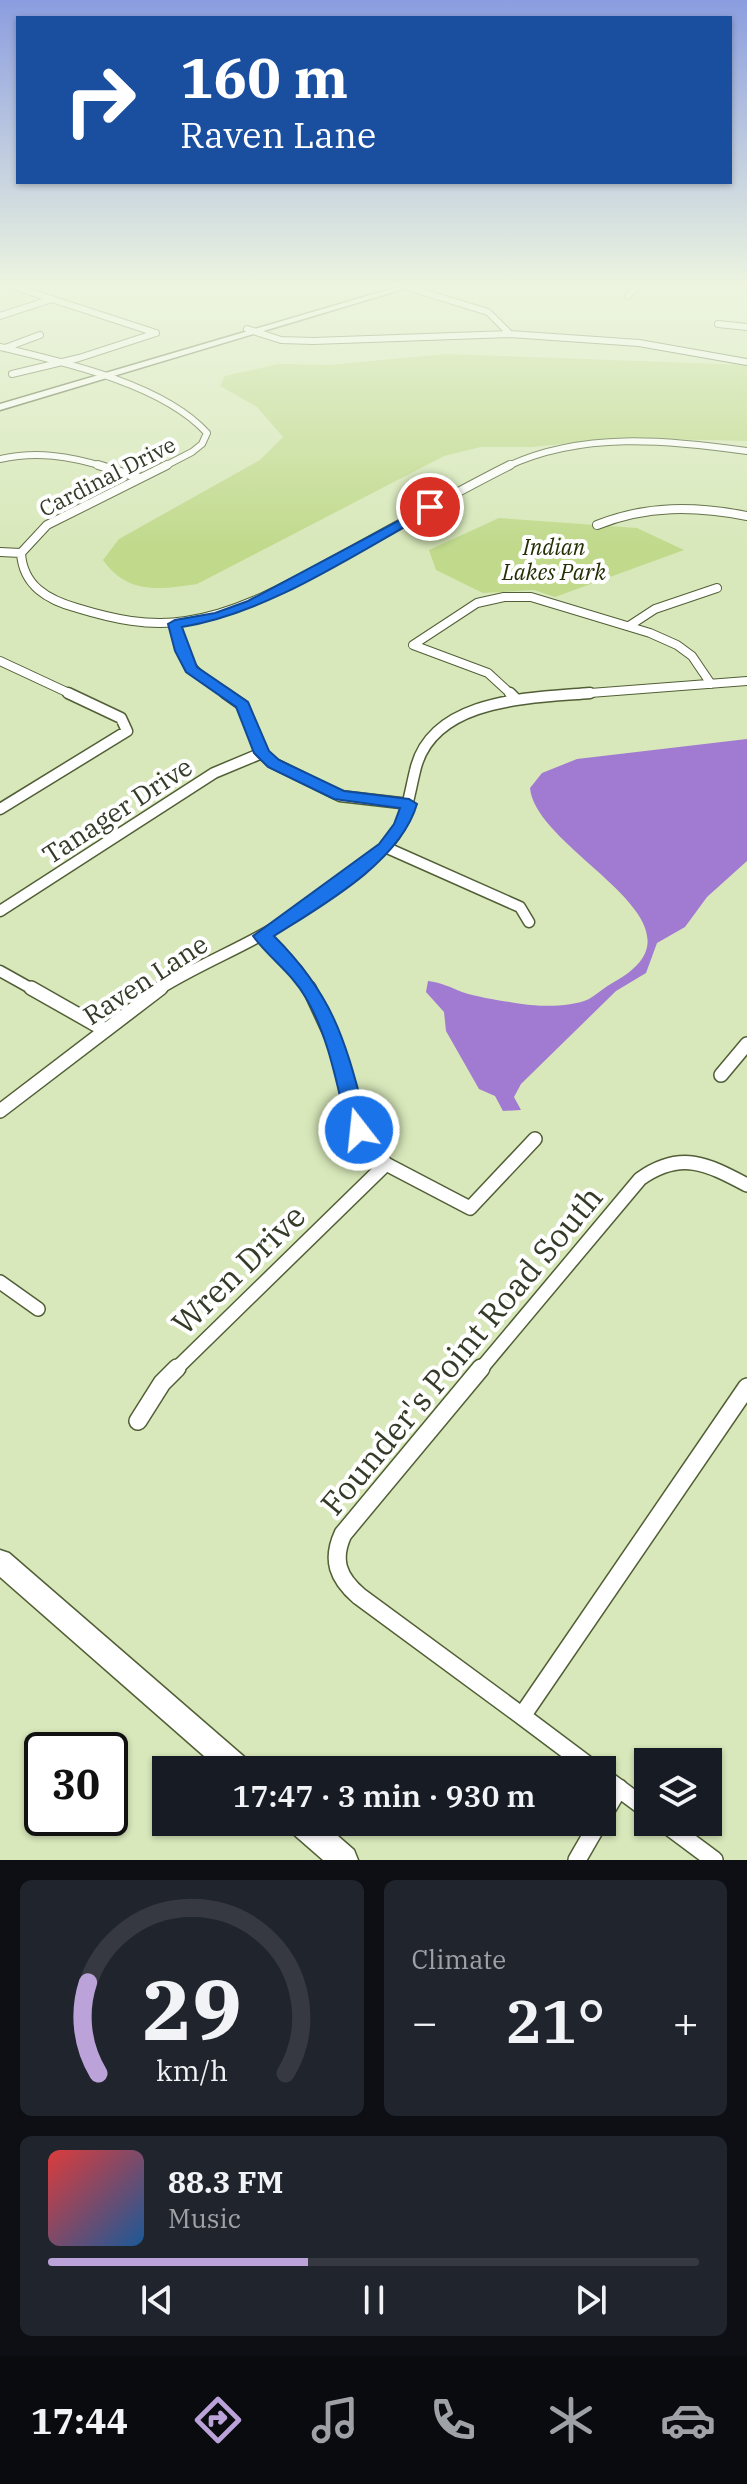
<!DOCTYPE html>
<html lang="en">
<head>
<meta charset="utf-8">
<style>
	body { margin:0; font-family:"IBM Plex Serif",serif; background:#20242c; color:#f1f3f6; height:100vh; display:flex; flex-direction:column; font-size:30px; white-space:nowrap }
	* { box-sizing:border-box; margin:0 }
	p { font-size:26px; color:#9ea1a6 }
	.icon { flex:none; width:44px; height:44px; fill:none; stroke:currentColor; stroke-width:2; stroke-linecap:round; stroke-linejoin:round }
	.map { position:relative; height:1860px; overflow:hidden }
	.sheet { display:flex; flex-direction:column; gap:20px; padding:20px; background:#0d0f14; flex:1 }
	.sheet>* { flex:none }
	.banner { position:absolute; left:16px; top:16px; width:716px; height:168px; border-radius:0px; box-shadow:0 2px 6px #0004; background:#1a4fa0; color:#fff; overflow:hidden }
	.fabs { position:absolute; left:634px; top:1748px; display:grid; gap:16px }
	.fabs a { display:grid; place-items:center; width:88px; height:88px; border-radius:0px; background:#171b24; box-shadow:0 2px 6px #0004; font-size:40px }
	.speed { position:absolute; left:24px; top:1732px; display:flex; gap:16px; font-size:40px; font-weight:700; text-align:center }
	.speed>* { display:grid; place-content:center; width:104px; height:104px; border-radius:50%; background:#171b24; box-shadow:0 2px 6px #0004; line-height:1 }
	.speed .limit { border:4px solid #111; border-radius:12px; background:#fff; color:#111 }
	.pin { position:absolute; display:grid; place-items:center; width:68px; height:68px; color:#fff; margin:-34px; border:4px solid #fff; border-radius:50%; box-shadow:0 2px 8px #0007 }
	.me { position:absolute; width:88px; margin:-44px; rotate:344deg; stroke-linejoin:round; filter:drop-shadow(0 0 6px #0008) }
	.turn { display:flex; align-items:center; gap:28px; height:168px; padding:0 32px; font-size:36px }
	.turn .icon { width:104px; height:104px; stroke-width:2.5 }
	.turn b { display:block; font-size:56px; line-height:68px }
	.big { font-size:60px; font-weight:600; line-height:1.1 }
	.sheet .tile { flex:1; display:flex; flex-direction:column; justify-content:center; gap:12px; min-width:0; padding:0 28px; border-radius:12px; background:#20242c }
	.sheet .dial { align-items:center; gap:0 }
	.dial svg { height:208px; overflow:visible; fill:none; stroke:#363941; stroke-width:7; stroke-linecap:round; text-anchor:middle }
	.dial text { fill:#f1f3f6; stroke:none }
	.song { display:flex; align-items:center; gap:24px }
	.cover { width:96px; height:96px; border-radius:12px; background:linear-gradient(135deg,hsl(0 70% 55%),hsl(210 70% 35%)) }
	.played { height:8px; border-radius:4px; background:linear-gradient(90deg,#bba2d9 40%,#363941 40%) }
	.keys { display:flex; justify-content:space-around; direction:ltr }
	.heat { display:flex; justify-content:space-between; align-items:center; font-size:44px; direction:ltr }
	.sheet .tiles { flex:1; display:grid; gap:20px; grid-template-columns:1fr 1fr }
	.tile:last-child { grid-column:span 2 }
	.trip { position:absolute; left:152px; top:1756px; width:464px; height:80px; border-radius:0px; background:#171b24; box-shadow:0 2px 6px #0004; font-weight:600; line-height:80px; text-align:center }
	.dock { display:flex; height:128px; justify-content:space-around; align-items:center; background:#090b0e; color:#9ea1a6 }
	.dock .icon { width:56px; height:56px }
	.dock .selected { color:#bba2d9 }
	.dock b { font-size:36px; color:#f1f3f6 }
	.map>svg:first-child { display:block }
	.green { fill:#c0d98b }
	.water { fill:#a17ad1 }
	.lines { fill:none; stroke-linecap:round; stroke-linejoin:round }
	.minor-far4-casing { stroke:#525f36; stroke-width:8 }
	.minor-far3-casing { stroke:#525f36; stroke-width:10 }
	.minor-far2-casing { stroke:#525f36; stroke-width:13 }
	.minor-far1-casing { stroke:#525f36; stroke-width:16 }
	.minor-casing { stroke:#525f36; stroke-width:20 }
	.secondary-casing { stroke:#525f36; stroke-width:3 }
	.minor-far4 { stroke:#fff; stroke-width:6 }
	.minor-far3 { stroke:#fff; stroke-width:8 }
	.minor-far2 { stroke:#fff; stroke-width:10 }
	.minor-far1 { stroke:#fff; stroke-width:13 }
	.minor { stroke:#fff; stroke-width:17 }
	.secondary { fill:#fff; fill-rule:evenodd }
	.route { fill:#1a73e8; stroke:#114b97; stroke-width:2 }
	.labels { text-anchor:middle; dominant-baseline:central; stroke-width:8; stroke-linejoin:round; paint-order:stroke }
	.far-street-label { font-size:22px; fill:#353b29; stroke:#fff }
	.far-park-label { font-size:22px; font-style:italic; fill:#242f05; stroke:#fff }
	.street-label { font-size:26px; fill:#353b29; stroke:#fff }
	.near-street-label { font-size:32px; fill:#353b29; stroke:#fff }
</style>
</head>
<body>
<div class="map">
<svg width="747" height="1860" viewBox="0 0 747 1860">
	<rect width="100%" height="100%" fill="#d8e8ba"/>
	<path class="green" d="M446,354l301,11v76l-126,-3 -89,9h-51l-37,9 -247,128c-38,6 -70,10 -94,-24l16,-21 141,-79 23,-23 -26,-30 -37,-21 5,-10 53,-12 51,1z
		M499,518l138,10 47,22 -129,47 -21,-7 -51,3 -47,-23 -7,-20z"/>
	<path class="water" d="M747,739v122l-40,36 -22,30 -28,16 -11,30 -30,18 -95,93 -7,13 7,13 -18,1 -8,-15 -16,-7 -33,-58 -2,-19 -18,-20 2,-11c14,2 22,6 34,11 18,6 42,9 60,12 19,3 50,3 67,-5 8,-5 16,-12 25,-17 108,-59 -78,-129 -84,-194l12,-15 35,-14z"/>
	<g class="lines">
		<g class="minor-far4-casing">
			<path id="minor-far4" d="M18,288l138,45
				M410,288l78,24 22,22
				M628,296l8,-8
				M0,316l52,-17
				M718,324l29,3
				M247,329l34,11 32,1 197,-7 129,9 108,19
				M0,347c63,15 163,37 207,86l-5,11 -10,8 -29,15
				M5,348l35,-13
				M12,374l67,-16 77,-25
				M0,459c37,-8 69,-3 105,8
				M506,467c75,-36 162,-27 241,-16"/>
		</g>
		<g class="minor-far3-casing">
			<path id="minor-far3" d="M98,465l42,13
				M167,465l-120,60 -26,28c2,33 27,47 56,55 36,11 72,19 109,13 55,-8 103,-37 152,-63 57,-31 114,-64 172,-93
				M597,525c50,-20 98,-19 150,-9
				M0,552l21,1
				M175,624c11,44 17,46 53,71
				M629,626l26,-17 62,-21
				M0,661l73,34
				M512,695l-24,-22 -75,-28 64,-42 27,-6h27l119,36 27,12 15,11 19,28
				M564,695l183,-14"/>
		</g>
		<g class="minor-far2-casing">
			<path id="minor-far2" d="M225,693l17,12 20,48 11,10 67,33 69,8
				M510,693l6,6
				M0,809l127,-78 -6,-13 -53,-25
				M385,847l135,60 9,15
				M0,911l214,-138 48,-20
				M262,936l35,34 14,20
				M0,971l34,19
				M158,990c41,-26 87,-43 128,-69 28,-17 74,-51 98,-73 22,-20 24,-49 31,-77 16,-73 115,-73 175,-78"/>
		</g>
		<g class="minor-far1-casing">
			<path id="minor-far1" d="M31,988l74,42
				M721,1075l26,-31
				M0,1111l161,-123
				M386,1164l84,44 65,-69
				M0,1282l38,27
				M175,1370l211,-206 -27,-34 -25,-88 -25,-54
				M480,1370l160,-191c41,-29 67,-15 107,6"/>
		</g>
		<g class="minor-casing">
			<path id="minor" d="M481,1368l-138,166c-12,26 -5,44 16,62l163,120 225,-329
				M138,1421l24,-38 15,-15
				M522,1716l72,54
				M602,1776l46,34
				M602,1817l17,-29
				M663,1822l51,38
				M577,1860l22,-38"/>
		</g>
		<g class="secondary-casing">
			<path id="secondary" d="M394,288h13l-407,122v-6z
				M0,1550l9,3 240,208 4,9h-33l-220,-193z
				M287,1822h35l32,28 4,10h-35l-32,-28z"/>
		</g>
		<use href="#minor-far4" class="minor-far4"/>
		<use href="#minor-far3" class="minor-far3"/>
		<use href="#minor-far2" class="minor-far2"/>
		<use href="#minor-far1" class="minor-far1"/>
		<use href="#minor" class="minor"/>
		<use href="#secondary" class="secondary"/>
	</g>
	<linearGradient id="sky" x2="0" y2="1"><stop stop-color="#8b9ddf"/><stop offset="0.52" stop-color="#edf5e0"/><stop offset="1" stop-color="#edf5e0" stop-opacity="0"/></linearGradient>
	<rect width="747" height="549" fill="url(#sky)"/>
	<path class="route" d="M430,504l6,3 -1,3c-80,43 -163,102 -253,117l15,40 51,35 21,49 10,9 65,31 65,8 8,5c-17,58 -94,101 -143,132 64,64 72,110 95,194l-3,5h-15l-3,-5c-11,-44 -19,-93 -42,-132 -14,-25 -37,-40 -53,-62l126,-92 15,-20 6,-16 -66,-9 -66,-32 -14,-14 -18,-46 -50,-35 -11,-21 -7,-27 7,-4 40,-7 33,-12z"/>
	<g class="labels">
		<g class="far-street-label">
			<text transform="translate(107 476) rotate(-27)">Cardinal Drive</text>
		</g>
		<g class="far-park-label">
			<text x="554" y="546">Indian<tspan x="554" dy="25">Lakes Park</tspan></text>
		</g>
		<g class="street-label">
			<text transform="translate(117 810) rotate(-33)">Tanager Drive</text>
			<text transform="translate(145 979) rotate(-33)">Raven Lane</text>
		</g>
		<g class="near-street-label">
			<text transform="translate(238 1269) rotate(-44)">Wren Drive</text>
			<text transform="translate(461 1350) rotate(-50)">Founder's Point Road South</text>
		</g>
	</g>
</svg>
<div class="fabs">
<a><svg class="icon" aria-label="layers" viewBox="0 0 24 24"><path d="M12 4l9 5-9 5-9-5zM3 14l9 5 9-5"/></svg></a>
</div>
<div class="speed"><div class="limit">30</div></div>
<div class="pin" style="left:430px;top:507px;background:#d93025"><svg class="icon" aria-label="arrive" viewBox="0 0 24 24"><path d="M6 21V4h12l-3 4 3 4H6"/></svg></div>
<svg class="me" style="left:359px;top:1130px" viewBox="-20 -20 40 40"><circle r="17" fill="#1a73e8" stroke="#fff" stroke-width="3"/><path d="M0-11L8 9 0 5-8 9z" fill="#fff"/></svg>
<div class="trip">17:47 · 3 min · 930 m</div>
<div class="banner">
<div class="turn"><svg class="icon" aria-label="right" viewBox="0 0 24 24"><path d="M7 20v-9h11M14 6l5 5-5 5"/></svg><div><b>160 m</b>Raven Lane</div></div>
</div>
</div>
<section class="sheet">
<div class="tiles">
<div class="tile dial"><svg viewBox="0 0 100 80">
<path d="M14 69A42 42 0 1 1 86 69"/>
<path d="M14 69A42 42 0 0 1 10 34" stroke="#bba2d9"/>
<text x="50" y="56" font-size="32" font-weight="700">29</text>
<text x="50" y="72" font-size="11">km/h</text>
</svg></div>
<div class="tile"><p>Climate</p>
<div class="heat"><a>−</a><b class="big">21°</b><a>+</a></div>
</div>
<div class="tile">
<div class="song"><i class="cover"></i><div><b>88.3 FM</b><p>Music</p></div></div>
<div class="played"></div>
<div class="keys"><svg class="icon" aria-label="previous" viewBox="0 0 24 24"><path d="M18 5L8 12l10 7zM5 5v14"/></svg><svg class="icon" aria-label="pause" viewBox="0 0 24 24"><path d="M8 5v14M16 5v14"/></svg><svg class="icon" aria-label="next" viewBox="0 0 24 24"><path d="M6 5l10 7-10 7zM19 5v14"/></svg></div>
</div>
</div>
</section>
<nav class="dock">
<b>17:44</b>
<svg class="icon selected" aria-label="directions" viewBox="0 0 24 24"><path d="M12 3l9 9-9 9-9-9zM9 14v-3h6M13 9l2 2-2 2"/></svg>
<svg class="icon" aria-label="music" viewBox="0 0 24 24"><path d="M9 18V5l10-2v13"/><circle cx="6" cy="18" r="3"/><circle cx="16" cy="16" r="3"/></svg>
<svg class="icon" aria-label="phone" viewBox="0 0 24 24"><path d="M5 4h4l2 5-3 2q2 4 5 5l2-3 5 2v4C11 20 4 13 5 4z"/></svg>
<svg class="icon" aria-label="climate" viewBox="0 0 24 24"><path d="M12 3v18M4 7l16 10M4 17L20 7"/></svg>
<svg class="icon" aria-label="car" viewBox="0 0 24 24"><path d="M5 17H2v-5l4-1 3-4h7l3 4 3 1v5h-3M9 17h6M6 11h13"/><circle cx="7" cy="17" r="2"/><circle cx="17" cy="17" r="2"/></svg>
</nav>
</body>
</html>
